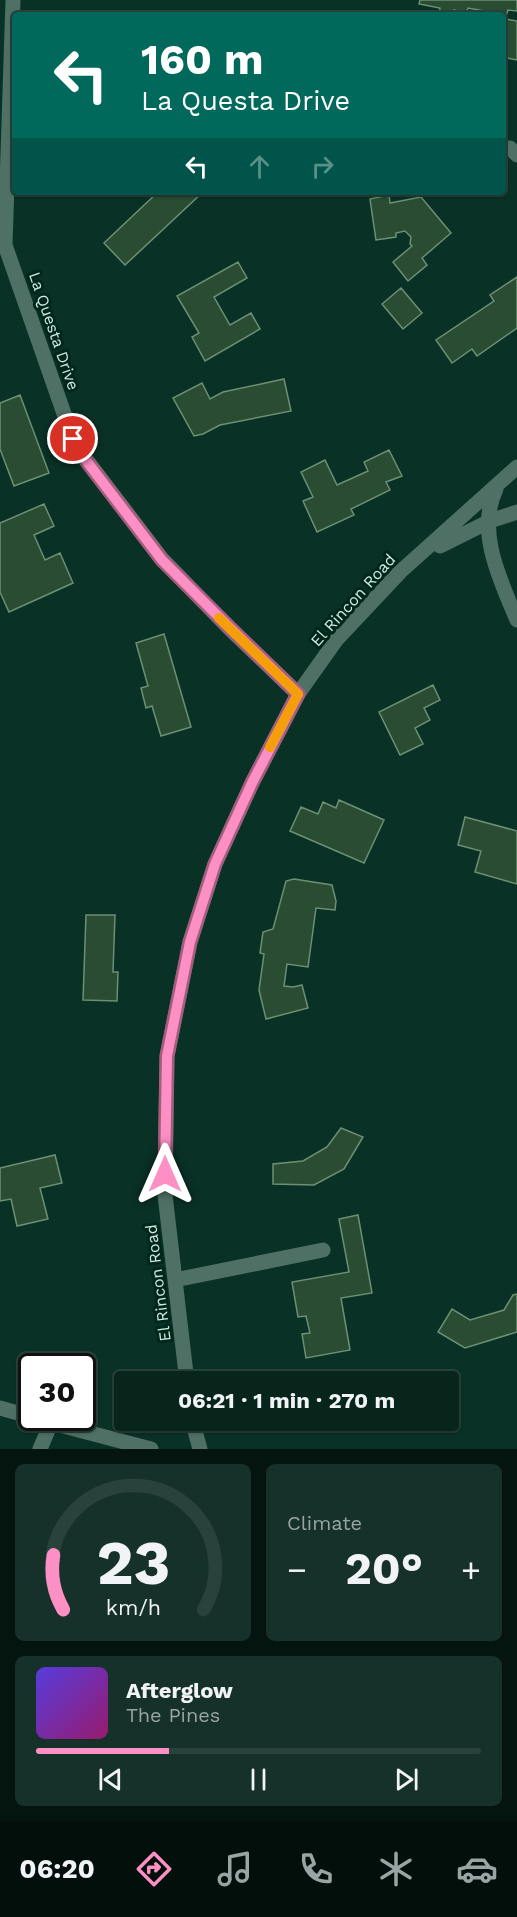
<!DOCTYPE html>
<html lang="en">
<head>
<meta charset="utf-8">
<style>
	body { margin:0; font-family:"Work Sans",sans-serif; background:#163129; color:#f1f3f6; height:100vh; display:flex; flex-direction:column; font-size:22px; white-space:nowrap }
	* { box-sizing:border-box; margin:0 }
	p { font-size:20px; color:#98a5a3 }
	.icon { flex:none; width:33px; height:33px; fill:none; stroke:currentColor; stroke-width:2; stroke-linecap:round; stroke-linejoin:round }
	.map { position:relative; height:1449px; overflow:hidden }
	.sheet { display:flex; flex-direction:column; gap:15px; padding:15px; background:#04140f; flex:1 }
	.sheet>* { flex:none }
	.guide { position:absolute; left:12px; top:12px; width:494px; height:183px; border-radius:6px; box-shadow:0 2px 4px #0004,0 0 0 2px #29423b; background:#00695c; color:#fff; overflow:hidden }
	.speed { position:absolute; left:18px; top:1353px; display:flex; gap:12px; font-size:30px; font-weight:700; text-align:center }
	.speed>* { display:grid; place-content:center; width:78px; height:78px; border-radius:50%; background:#08251c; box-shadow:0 2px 4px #0004,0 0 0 2px #29423b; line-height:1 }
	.speed .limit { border:3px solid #111; border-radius:9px; background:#fff; color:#111 }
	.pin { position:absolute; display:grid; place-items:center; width:51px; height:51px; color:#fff; margin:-26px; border:3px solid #fff; border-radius:50%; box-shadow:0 2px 6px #0007 }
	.me { position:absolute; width:66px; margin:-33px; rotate:0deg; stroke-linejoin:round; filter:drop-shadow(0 0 4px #0008) }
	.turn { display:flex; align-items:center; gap:21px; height:126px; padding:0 30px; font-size:27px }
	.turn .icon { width:78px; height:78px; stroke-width:2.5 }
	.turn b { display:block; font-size:42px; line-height:51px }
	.lanes { display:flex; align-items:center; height:57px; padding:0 30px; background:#0003; justify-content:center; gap:30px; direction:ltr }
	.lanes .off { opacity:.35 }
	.big { font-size:45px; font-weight:700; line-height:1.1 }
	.sheet .card { flex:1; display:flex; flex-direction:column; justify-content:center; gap:9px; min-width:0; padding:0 21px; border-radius:9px; background:#163129 }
	.sheet .dial { align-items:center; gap:0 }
	.dial svg { height:156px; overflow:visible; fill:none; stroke:#29423b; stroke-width:7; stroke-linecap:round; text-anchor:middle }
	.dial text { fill:#f1f3f6; stroke:none }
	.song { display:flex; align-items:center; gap:18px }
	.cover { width:72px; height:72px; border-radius:9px; background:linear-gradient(135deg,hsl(250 70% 55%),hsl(320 70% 35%)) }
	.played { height:6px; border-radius:3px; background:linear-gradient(90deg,#fc8fc3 30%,#29423b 30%) }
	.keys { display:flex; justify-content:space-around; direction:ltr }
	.heat { display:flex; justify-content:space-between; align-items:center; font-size:33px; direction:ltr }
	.sheet .tiles { flex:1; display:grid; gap:15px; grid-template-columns:1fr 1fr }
	.card:last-child { grid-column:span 2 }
	.trip { position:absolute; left:114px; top:1371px; width:345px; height:60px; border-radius:6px; background:#08251c; box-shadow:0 2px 4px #0004,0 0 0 2px #29423b; font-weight:700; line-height:60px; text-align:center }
	.tab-bar { display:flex; height:96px; justify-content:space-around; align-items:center; background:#030f0b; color:#98a5a3 }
	.tab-bar .icon { width:42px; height:42px }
	.tab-bar .current { color:#fc8fc3 }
	.tab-bar b { font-size:27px; color:#f1f3f6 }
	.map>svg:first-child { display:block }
	.building { fill:#2a4c32; stroke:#6c9074; stroke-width:1.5 }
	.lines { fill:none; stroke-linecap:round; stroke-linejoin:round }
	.minor { stroke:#4f7064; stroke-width:15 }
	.route-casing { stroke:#a45d7f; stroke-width:15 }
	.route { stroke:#fc8fc3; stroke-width:10 }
	.slow { stroke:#f59e0b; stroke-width:10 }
	.labels { text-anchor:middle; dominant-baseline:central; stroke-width:6; stroke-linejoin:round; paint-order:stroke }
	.street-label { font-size:16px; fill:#d1eae0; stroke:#00271c }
</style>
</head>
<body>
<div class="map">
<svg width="517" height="1449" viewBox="0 0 517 1449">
	<rect width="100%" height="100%" fill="#0a3126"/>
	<path class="building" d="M420,0h97v11l-9,-1 -3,9 12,2v39l-15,-3v-42h-18l1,-4 -17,-3 -2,5 -12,-3 -1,5h-14l1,-7 -21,-4z
		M158,192h45l-78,73 -21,-22z
		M389,195l1,8 31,-6 30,36 -29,25 5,7 -19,16 -15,-19 19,-16 -2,-2 1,-7 -6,-6 -9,2v4l-20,3 -6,-41z
		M238,262l9,16 -33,19 16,28 21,-12 9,16 -55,32 -13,-24 7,-4 -22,-37z
		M517,277v51l-40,28 -5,-7 -20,14 -16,-23 58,-39 -4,-6z
		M401,288l21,25 -19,16 -21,-25z
		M284,379l7,32 -71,14 -17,9 -9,2 -21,-38 29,-15 8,16 13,-7z
		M20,395l29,78 -35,13 -14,-37v-46z
		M389,450l13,26 -16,6 4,8 -39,19 3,6 -37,17 -14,-31 10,-4 -12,-25 24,-12 12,25 31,-14 -4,-9z
		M44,504l10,22 -20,9 11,25 15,-7 13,30 -64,29 -9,-20v-69z
		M164,634l27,93 -30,9 -9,-30 -6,2 -5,-20 7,-2 -12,-43z
		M433,685l7,15 -16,8 6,12 -15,8 8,16 -23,11 -21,-43z
		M339,800l45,20 -20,43 -74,-32 11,-24 17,7 5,-12 13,6z
		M465,817l52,14v53l-42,-12 6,-21 -23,-6z
		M294,879l38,6 4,16 -1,9 -19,-2 -8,59 -21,-3 -3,22 9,1 9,-2 6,23 -42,11 -7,-29 5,-36 -4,-1 3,-21 10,-3 13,-48z
		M86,915h29l-2,57h5l-1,29 -34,-1z
		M341,1128l22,9 -19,32 -30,16 -41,-1v-20l30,-3 24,-14z
		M55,1155l7,28 -22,5 8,31 -31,7 -6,-27 -11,2v-33z
		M358,1215l14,78 -31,5 9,52 -44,8 -4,-24 8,-1 -4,-17 -8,1 -6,-35 57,-10 -10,-53z
		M517,1294v38l-52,16 -27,-16 14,-23 18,11 34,-10 9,-15z"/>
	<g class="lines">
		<path class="minor" d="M13,0l-8,245 70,200 87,114 67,69 69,66
			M510,148l7,7
			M496,489c-20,42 4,91 21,131
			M440,546l50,-25 27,-9
			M175,1280l148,-30
			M187,1382l-22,-187 2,-139 23,-114 25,-78 37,-81 46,-89 39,-55 63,-67 117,-105
			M0,1408l32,9
			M33,1418l118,31
			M192,1420l8,29
			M40,1449l11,-26"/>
	</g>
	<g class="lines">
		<g class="route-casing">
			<path id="route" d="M73,439l2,7 87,114 67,67 69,67 -46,89 -37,81 -25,78 -23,114 -2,118"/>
		</g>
		<use href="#route" class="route"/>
		<path class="slow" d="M219,618l79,76 -28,53"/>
	</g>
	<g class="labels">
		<g class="street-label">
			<text transform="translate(54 331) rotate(71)">La Questa Drive</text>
			<text transform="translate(353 600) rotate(-48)">El Rincon Road</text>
			<text transform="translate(158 1283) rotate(-97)">El Rincon Road</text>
		</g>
	</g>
</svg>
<div class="speed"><div class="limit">30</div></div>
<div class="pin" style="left:73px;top:439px;background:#d93025"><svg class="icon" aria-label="arrive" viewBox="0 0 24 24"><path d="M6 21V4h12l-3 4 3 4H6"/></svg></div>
<svg class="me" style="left:165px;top:1174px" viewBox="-20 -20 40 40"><path d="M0-17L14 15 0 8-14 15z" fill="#fc8fc3" stroke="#fff" stroke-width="4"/></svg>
<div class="trip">06:21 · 1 min · 270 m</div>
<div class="guide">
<div class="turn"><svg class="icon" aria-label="left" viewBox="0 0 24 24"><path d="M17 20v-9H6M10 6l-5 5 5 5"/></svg><div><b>160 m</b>La Questa Drive</div></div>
<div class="lanes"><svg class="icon" aria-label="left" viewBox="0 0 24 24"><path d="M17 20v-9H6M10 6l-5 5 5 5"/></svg><svg class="icon off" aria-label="ahead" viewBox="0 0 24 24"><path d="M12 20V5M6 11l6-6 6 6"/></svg><svg class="icon off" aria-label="right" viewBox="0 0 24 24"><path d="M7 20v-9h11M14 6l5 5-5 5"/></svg></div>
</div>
</div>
<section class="sheet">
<div class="tiles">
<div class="card dial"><svg viewBox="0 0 100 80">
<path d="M14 69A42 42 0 1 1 86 69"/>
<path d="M14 69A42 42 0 0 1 9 41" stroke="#fc8fc3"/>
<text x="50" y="56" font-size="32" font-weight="700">23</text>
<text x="50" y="72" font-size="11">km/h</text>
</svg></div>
<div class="card"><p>Climate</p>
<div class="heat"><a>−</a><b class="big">20°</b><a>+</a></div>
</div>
<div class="card">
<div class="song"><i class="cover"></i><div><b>Afterglow</b><p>The Pines</p></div></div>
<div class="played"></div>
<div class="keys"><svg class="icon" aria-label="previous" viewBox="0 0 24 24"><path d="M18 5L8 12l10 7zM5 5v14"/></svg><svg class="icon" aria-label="pause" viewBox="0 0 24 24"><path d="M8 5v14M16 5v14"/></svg><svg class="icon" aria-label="next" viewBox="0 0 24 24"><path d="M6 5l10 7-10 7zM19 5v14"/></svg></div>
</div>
</div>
</section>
<nav class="tab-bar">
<b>06:20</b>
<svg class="icon current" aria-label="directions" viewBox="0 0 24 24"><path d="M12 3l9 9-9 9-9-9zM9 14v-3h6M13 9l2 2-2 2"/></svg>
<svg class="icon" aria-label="music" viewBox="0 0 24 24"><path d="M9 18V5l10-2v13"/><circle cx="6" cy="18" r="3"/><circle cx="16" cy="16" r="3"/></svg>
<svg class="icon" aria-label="phone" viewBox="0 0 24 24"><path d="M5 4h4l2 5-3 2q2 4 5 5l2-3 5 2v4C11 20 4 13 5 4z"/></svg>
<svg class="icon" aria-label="climate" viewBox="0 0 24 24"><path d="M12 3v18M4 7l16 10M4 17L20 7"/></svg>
<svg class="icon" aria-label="car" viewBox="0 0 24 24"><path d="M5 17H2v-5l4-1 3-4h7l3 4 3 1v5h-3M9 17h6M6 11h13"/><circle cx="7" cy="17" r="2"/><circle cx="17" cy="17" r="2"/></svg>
</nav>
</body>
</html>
